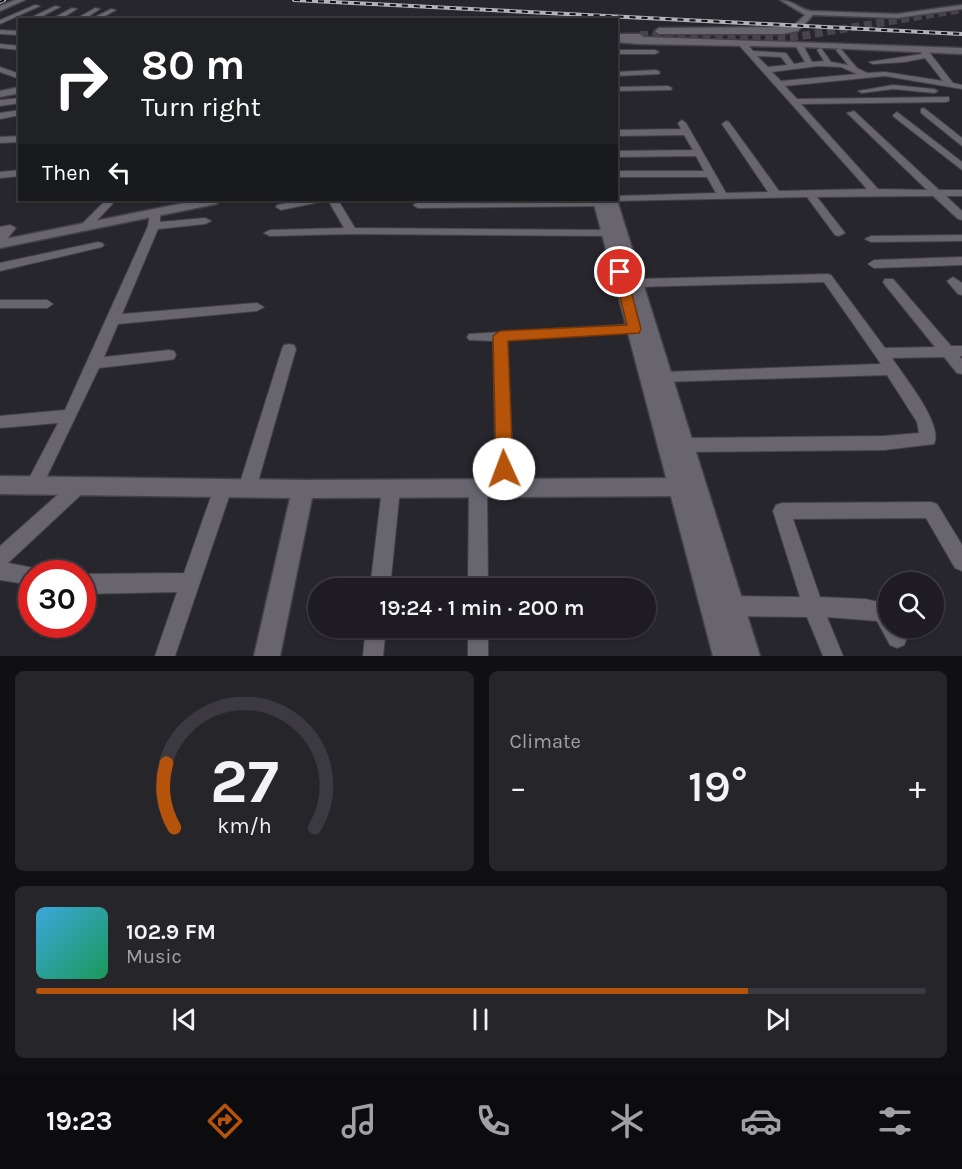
<!DOCTYPE html>
<html lang="en">
<head>
<meta charset="utf-8">
<style>
	body { margin:0; font-family:Karla,sans-serif; background:#26252a; color:#f1f3f6; height:100vh; display:flex; flex-direction:column; font-size:22px; white-space:nowrap }
	* { box-sizing:border-box; margin:0 }
	p { font-size:20px; color:#a1a1a5 }
	.icon { flex:none; width:33px; height:33px; fill:none; stroke:currentColor; stroke-width:2; stroke-linecap:round; stroke-linejoin:round }
	.map { position:relative; height:656px; overflow:hidden }
	.drawer { display:flex; flex-direction:column; gap:15px; padding:15px; background:#100f13; flex:1 }
	.drawer>* { flex:none }
	.guide { position:absolute; left:18px; top:18px; width:600px; height:183px; border-radius:0px; box-shadow:0 2px 4px #0004,0 0 0 2px #3c3a40; background:#202124; color:#fff; overflow:hidden }
	.controls { position:absolute; left:878px; top:572px; display:grid; gap:12px }
	.controls a { display:grid; place-items:center; width:66px; height:66px; border-radius:50%; background:#1e1c22; box-shadow:0 2px 4px #0004,0 0 0 2px #3c3a40; font-size:30px }
	.speed { position:absolute; left:18px; top:560px; display:flex; gap:12px; font-size:30px; font-weight:700; text-align:center }
	.speed>* { display:grid; place-content:center; width:78px; height:78px; border-radius:50%; background:#1e1c22; box-shadow:0 2px 4px #0004,0 0 0 2px #3c3a40; line-height:1 }
	.speed .limit { border:9px solid #d22; background:#fff; color:#111 }
	.pin { position:absolute; display:grid; place-items:center; width:51px; height:51px; color:#fff; margin:-26px; border:3px solid #fff; border-radius:50%; box-shadow:0 2px 6px #0007 }
	.me { position:absolute; width:66px; margin:-33px; rotate:358deg; stroke-linejoin:round; filter:drop-shadow(0 0 4px #0008) }
	.turn { display:flex; align-items:center; gap:21px; height:126px; padding:0 24px; font-size:27px }
	.turn .icon { width:78px; height:78px; stroke-width:2.5 }
	.turn b { display:block; font-size:42px; line-height:51px }
	.then { display:flex; align-items:center; height:57px; padding:0 24px; background:#0003; gap:12px; font-size:22px }
	.big { font-size:45px; font-weight:600; line-height:1.1 }
	.drawer .tile { flex:1; display:flex; flex-direction:column; justify-content:center; gap:9px; min-width:0; padding:0 21px; border-radius:9px; background:#26252a }
	.drawer .dial { align-items:center; gap:0 }
	.dial svg { height:156px; overflow:visible; fill:none; stroke:#3c3a40; stroke-width:7; stroke-linecap:round; text-anchor:middle }
	.dial text { fill:#f1f3f6; stroke:none }
	.song { display:flex; align-items:center; gap:18px }
	.cover { width:72px; height:72px; border-radius:9px; background:linear-gradient(135deg,hsl(200 70% 55%),hsl(150 70% 35%)) }
	.played { height:6px; border-radius:3px; background:linear-gradient(90deg,#b45309 80%,#3c3a40 80%) }
	.keys { display:flex; justify-content:space-around; direction:ltr }
	.heat { display:flex; justify-content:space-between; align-items:center; font-size:33px; direction:ltr }
	.drawer .tiles { flex:1; display:grid; gap:15px; grid-template-columns:1fr 1fr }
	.tile:last-child { grid-column:span 2 }
	.trip { position:absolute; left:308px; top:578px; width:348px; height:60px; border-radius:30px; background:#1e1c22; box-shadow:0 2px 4px #0004,0 0 0 2px #3c3a40; font-weight:600; line-height:60px; text-align:center }
	.tabs { display:flex; height:96px; justify-content:space-around; align-items:center; background:#0c0b0e; color:#a1a1a5 }
	.tabs .icon { width:42px; height:42px }
	.tabs .selected { color:#b45309 }
	.tabs b { font-size:27px; color:#f1f3f6 }
	.map>svg:first-child { display:block }
	.lines { fill:none; stroke-linecap:round; stroke-linejoin:round }
	.secondary-tunnel { stroke:#47454b; stroke-width:8; stroke-dasharray:8 4.5; stroke-linecap:butt }
	.minor-casing { stroke:#434147; stroke-width:2 }
	.tertiary-casing { stroke:#434147; stroke-width:3 }
	.secondary-casing { stroke:#434147; stroke-width:3 }
	.minor { fill:#68656e; fill-rule:evenodd }
	.tertiary { fill:#68656e; fill-rule:evenodd }
	.secondary { fill:#68656e; fill-rule:evenodd }
	.rail-casing { stroke:#b4b2b9; stroke-width:4 }
	.rail { stroke:#100f13; stroke-width:2; stroke-dasharray:6; stroke-linecap:butt }
	.route { fill:#b45309; stroke:#753606; stroke-width:1.5 }
</style>
</head>
<body>
<div class="map">
<svg width="962" height="656" viewBox="0 0 962 656">
	<rect width="100%" height="100%" fill="#28262d"/>
	<g class="lines">
		<polyline class="secondary-tunnel" points="640,35 795,37 962,9"/>
		<g class="minor-casing">
			<g id="minor">
				<polygon points="35,5 40,6 0,24 0,20"/>
				<polygon points="55,6 60,7 35,20 26,20"/>
				<polygon points="72,8 77,9 59,20 50,20"/>
				<polygon points="95,8 100,9 83,20 74,20"/>
				<polygon points="111,9 116,10 98,20 89,20"/>
				<polygon points="0,30 20,31 20,35 0,34"/>
				<path d="M739 41H745L753 51 786 53 794 64 805 62 796 47 800 45H803L812 62 824 61 817 50 821 48 831 62 848 65 836 50 840 48 857 68 867 73 885 72 943 81 925 58 905 62 873 64 869 62 922 54 919 50 926 48 953 83 962 85V89L885 76 785 86 797 99 949 97V101L946 102 801 104 878 189 927 190 847 113 854 111 939 190H962V196H946L962 211V220L958 219 933 196 817 197 845 233 839 236 835 235 807 197 612 201 611 200H616V196L716 193 707 177H616V171H704L696 156 616 157V151L693 150 684 135 616 136V130L681 129 678 123 682 120 686 123 726 193 768 192 722 124 726 121 729 122 779 191 867 189 739 45ZM757 56 781 57 787 65 768 67ZM818 66 841 67 857 74 781 81 772 72Z"/>
				<polygon points="0,44 20,46 20,50 0,48"/>
				<polygon points="616,50 655,50 659,52 655,54 616,54"/>
				<polygon points="0,67 20,74 20,79 0,72"/>
				<polygon points="656,70 660,72 659,74 616,76 616,72"/>
				<polygon points="893,85 934,89 938,91 934,93 893,89 862,93 858,91"/>
				<polygon points="668,86 672,88 671,90 616,91 616,87"/>
				<polygon points="20,98 20,103 0,106 0,100"/>
				<polygon points="924,108 962,138 962,146 921,113 921,109"/>
				<polygon points="20,110 20,115 0,119 0,113"/>
				<polygon points="897,112 962,162 962,170 894,117 893,115"/>
				<polygon points="20,136 20,142 0,143 0,137"/>
				<polygon points="20,170 20,176 0,178 0,172"/>
				<polygon points="106,200 116,200 89,229 81,229 81,225"/>
				<polygon points="302,200 321,200 320,202 281,210 276,207 277,205"/>
				<polygon points="328,200 338,200 355,228 610,230 616,233 610,236 351,234 270,236 264,233 270,230 344,228"/>
				<polygon points="601,201 606,204 605,206 418,208 413,205 418,202"/>
				<polygon points="155,209 160,212 160,222 205,218 211,221 205,224 158,229 122,314 257,303 264,307 257,311 118,324 104,357 169,350 174,351 176,355 174,359 169,360 99,368 40,491 34,493 28,491 25,486 58,423 0,428 0,416 65,410 148,226 150,212"/>
				<polygon points="10,225 16,228 4,243 0,244 0,227"/>
				<polygon points="962,235 962,241 871,242 865,239 871,236"/>
				<polygon points="98,242 102,243 104,245 102,247 0,271 0,263"/>
				<polygon points="962,257 962,265 874,268 868,264 874,260"/>
				<path d="M827 274 831 275 885 348 935 347 885 285 883 282 885 279H893L951 346H962V356H959L962 359V374L957 373 944 357 892 358C902 374 944 424 934 444L884 450 682 452 676 450 674 445 676 440 682 438 884 436 919 433 917 422 887 375 663 382 658 381 656 377 658 373 663 372 881 364 824 282 636 287 630 283 636 279Z"/>
				<polygon points="953,277 962,283 962,295 958,294 947,281"/>
				<polygon points="0,300 47,300 53,304 47,308 0,308"/>
				<polygon points="635,324 642,329 640,332 507,340 514,488 511,493 505,496 499,493 496,488 493,341 469,340 467,337 469,334"/>
				<polygon points="289,344 294,345 296,349 256,489 253,494 247,497 241,494 238,489 282,349 284,345"/>
				<polygon points="79,479 85,481 88,486 85,491 8,563 39,569 40,573 32,573 32,585 0,580 0,546 73,481"/>
				<polygon points="223,480 229,483 232,488 175,656 155,656 177,592 82,594 82,574 184,573 214,488 217,483"/>
				<polygon points="391,481 397,484 400,489 390,588 370,588 382,489 385,484"/>
				<polygon points="478,481 484,484 487,489 488,588 468,588 469,489 472,484"/>
				<polygon points="931,502 937,504 962,545 962,571 955,568 926,518 793,519 820,597 865,599 888,604 888,627 902,627 907,638 904,645 897,648 890,645 877,621 827,617 843,656 823,656 807,617 732,616 725,613 722,606 725,599 732,596 800,597 773,511 776,505 782,503"/>
				<polygon points="366,627 386,627 383,656 363,656"/>
				<rect x="468" y="627" width="20" height="29"/>
			</g>
		</g>
		<g class="tertiary-casing">
			<g id="tertiary">
				<polygon points="15,0 25,0 0,11 0,6"/>
				<path d="M780 0C793 0 799 9 811 11L897 14 962 5V9L897 18 813 15 798 31 783 34H659L655 31 659 28 792 27 805 15Z"/>
				<polygon points="616,36 962,48 962,54 802,47 639,44 616,42"/>
				<polygon points="199,200 222,200 216,204 0,248 0,240"/>
				<polygon points="0,476 303,480 691,478 698,481 701,487 698,493 691,496 312,498 280,656 254,656 290,498 0,494"/>
			</g>
		</g>
		<g class="secondary-casing">
			<g id="secondary">
				<polygon points="616,34 640,34 644,37 640,40 616,40"/>
				<polygon points="20,87 20,93 0,97 0,91"/>
				<polygon points="616,197 760,656 713,656 593,200 616,200"/>
			</g>
		</g>
		<use href="#minor" class="minor"/>
		<use href="#tertiary" class="tertiary"/>
		<use href="#secondary" class="secondary"/>
		<g class="rail-casing">
			<g id="rail">
				<polyline points="294,0 962,34"/>
				<polyline points="0,2 4,0"/>
			</g>
		</g>
		<use href="#rail" class="rail"/>
	</g>
	<polygon class="route" points="620,268 626,272 641,329 639,333 508,341 513,469 510,474 504,477 498,474 496,469 493,336 500,331 627,325 614,272"/>
</svg>
<div class="controls">
<a><svg class="icon" aria-label="search" viewBox="0 0 24 24"><circle cx="10" cy="10" r="6"/><path d="M15 15l6 6"/></svg></a>
</div>
<div class="speed"><div class="limit">30</div></div>
<div class="pin" style="left:620px;top:272px;background:#d93025"><svg class="icon" aria-label="arrive" viewBox="0 0 24 24"><path d="M6 21V4h12l-3 4 3 4H6"/></svg></div>
<svg class="me" style="left:504px;top:469px" viewBox="-20 -20 40 40"><circle r="19" fill="#fff"/><path d="M0-13L10 11 0 6-10 11z" fill="#b45309"/></svg>
<div class="trip">19:24 · 1 min · 200 m</div>
<div class="guide">
<div class="turn"><svg class="icon" aria-label="right" viewBox="0 0 24 24"><path d="M7 20v-9h11M14 6l5 5-5 5"/></svg><div><b>80 m</b>Turn right</div></div>
<div class="then">Then<svg class="icon" aria-label="left" viewBox="0 0 24 24"><path d="M17 20v-9H6M10 6l-5 5 5 5"/></svg></div>
</div>
</div>
<section class="drawer">
<div class="tiles">
<div class="tile dial"><svg viewBox="0 0 100 80">
<path d="M14 69A42 42 0 1 1 86 69"/>
<path d="M14 69A42 42 0 0 1 10 36" stroke="#b45309"/>
<text x="50" y="56" font-size="32" font-weight="700">27</text>
<text x="50" y="72" font-size="11">km/h</text>
</svg></div>
<div class="tile"><p>Climate</p>
<div class="heat"><a>−</a><b class="big">19°</b><a>+</a></div>
</div>
<div class="tile">
<div class="song"><i class="cover"></i><div><b>102.9 FM</b><p>Music</p></div></div>
<div class="played"></div>
<div class="keys"><svg class="icon" aria-label="previous" viewBox="0 0 24 24"><path d="M18 5L8 12l10 7zM5 5v14"/></svg><svg class="icon" aria-label="pause" viewBox="0 0 24 24"><path d="M8 5v14M16 5v14"/></svg><svg class="icon" aria-label="next" viewBox="0 0 24 24"><path d="M6 5l10 7-10 7zM19 5v14"/></svg></div>
</div>
</div>
</section>
<nav class="tabs">
<b>19:23</b>
<svg class="icon selected" aria-label="directions" viewBox="0 0 24 24"><path d="M12 3l9 9-9 9-9-9zM9 14v-3h6M13 9l2 2-2 2"/></svg>
<svg class="icon" aria-label="music" viewBox="0 0 24 24"><path d="M9 18V5l10-2v13"/><circle cx="6" cy="18" r="3"/><circle cx="16" cy="16" r="3"/></svg>
<svg class="icon" aria-label="phone" viewBox="0 0 24 24"><path d="M5 4h4l2 5-3 2q2 4 5 5l2-3 5 2v4C11 20 4 13 5 4z"/></svg>
<svg class="icon" aria-label="climate" viewBox="0 0 24 24"><path d="M12 3v18M4 7l16 10M4 17L20 7"/></svg>
<svg class="icon" aria-label="car" viewBox="0 0 24 24"><path d="M5 17H2v-5l4-1 3-4h7l3 4 3 1v5h-3M9 17h6M6 11h13"/><circle cx="7" cy="17" r="2"/><circle cx="17" cy="17" r="2"/></svg>
<svg class="icon" aria-label="filters" viewBox="0 0 24 24"><path d="M4 7h16M4 17h16"/><circle cx="9" cy="7" r="2"/><circle cx="15" cy="17" r="2"/></svg>
</nav>
</body>
</html>
